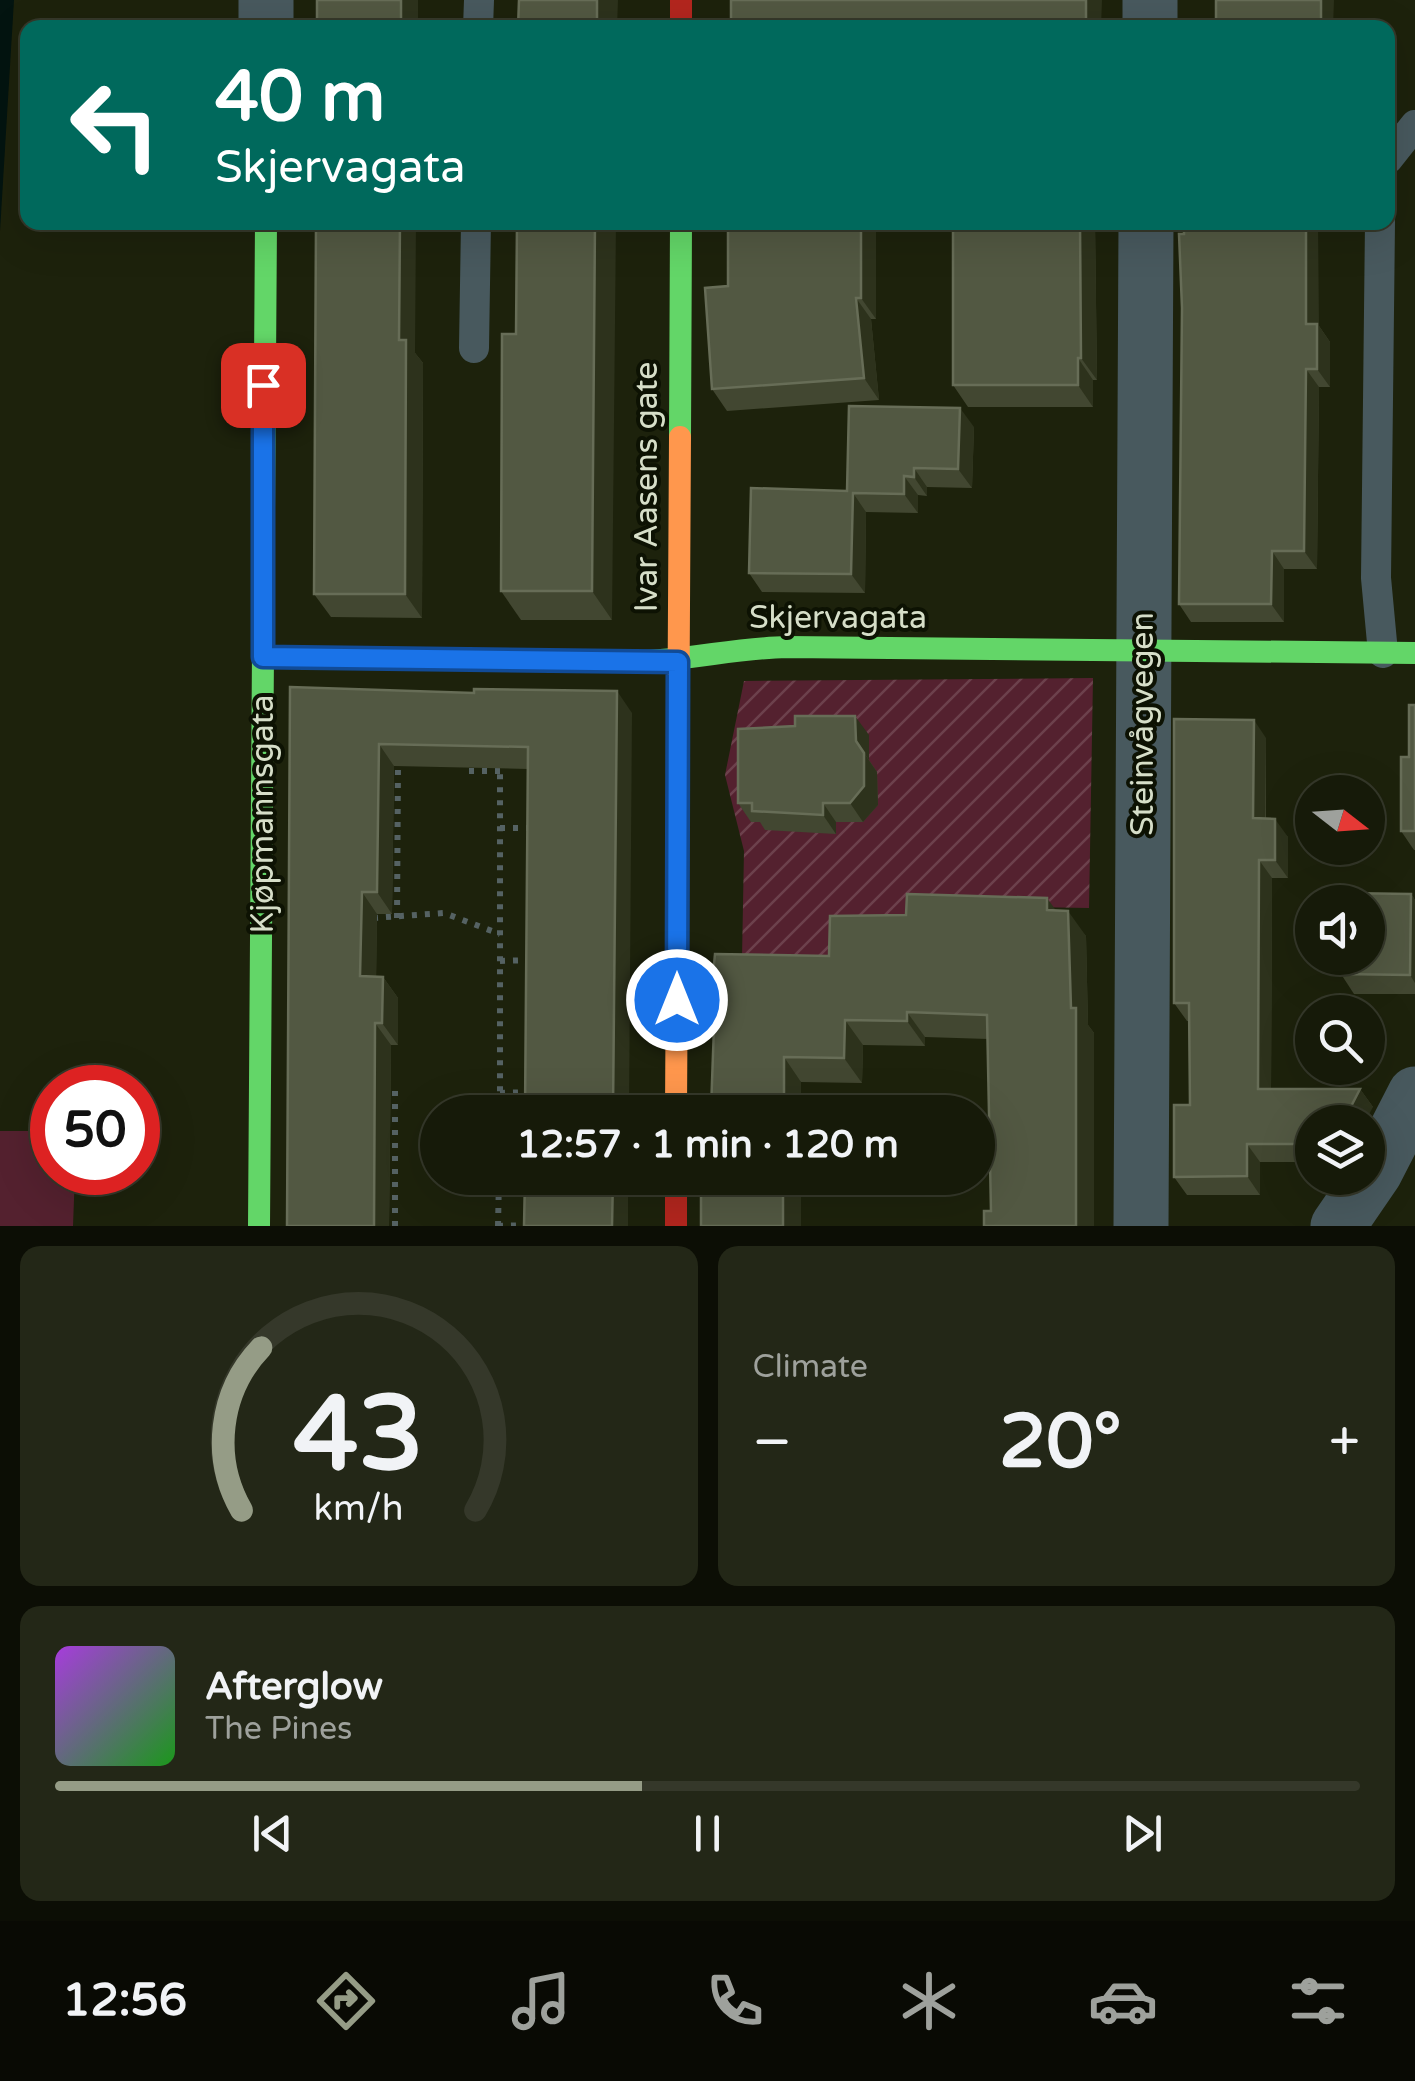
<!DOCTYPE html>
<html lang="en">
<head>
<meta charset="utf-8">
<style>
	body { margin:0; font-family:"Varela Round",sans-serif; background:#232717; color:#f1f3f6; height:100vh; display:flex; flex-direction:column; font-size:38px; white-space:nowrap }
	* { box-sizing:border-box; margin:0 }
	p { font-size:32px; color:#9ea19c }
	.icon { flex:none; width:55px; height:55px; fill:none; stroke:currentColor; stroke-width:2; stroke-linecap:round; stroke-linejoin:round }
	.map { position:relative; height:1226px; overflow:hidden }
	.panel { display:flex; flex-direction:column; gap:20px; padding:20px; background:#0c0e05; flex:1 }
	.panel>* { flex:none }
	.hud { position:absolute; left:20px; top:20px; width:1375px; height:210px; border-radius:20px; box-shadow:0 10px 40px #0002,0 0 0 2px #35382a; background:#00695c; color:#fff; overflow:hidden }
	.needle { width:65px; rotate:107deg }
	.tools { position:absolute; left:1295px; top:775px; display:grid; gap:20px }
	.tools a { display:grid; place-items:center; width:90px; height:90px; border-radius:50%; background:#161a09; box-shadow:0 10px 40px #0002,0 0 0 2px #35382a; font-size:50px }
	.speed { position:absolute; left:30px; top:1065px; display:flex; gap:20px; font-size:50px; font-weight:700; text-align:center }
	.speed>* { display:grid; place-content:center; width:130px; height:130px; border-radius:50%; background:#161a09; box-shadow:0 10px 40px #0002,0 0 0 2px #35382a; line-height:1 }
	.speed .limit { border:15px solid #d22; background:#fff; color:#111 }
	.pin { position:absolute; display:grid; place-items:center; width:85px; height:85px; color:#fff; margin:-42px; border-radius:20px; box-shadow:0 5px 15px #0006 }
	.me { position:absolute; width:110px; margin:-55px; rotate:0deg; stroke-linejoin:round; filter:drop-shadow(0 0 8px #0008) }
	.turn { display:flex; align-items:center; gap:35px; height:210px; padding:0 30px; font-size:45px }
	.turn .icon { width:130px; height:130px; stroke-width:2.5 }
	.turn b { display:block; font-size:70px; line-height:85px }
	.big { font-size:75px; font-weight:800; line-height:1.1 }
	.panel .tile { flex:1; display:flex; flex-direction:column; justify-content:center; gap:15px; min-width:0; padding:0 35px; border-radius:20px; background:#232717 }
	.panel .dial { align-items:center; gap:0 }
	.dial svg { height:260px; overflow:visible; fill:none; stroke:#35382a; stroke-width:7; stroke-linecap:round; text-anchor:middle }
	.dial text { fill:#f1f3f6; stroke:none }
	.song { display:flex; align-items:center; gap:30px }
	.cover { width:120px; height:120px; border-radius:15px; background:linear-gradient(135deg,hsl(280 70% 55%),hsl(120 70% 35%)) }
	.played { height:10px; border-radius:5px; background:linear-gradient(90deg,#959c86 45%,#35382a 45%) }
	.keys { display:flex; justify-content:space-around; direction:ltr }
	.heat { display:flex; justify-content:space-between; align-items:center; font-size:55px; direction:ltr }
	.panel .tiles { flex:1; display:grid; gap:20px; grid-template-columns:1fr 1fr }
	.tile:last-child { grid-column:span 2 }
	.trip { position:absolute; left:420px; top:1095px; width:575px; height:100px; border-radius:50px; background:#161a09; box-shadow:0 10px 40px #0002,0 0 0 2px #35382a; font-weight:800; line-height:100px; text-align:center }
	.tab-bar { display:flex; height:160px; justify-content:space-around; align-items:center; background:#090a04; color:#9ea19c }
	.tab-bar .icon { width:70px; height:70px }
	.tab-bar .current { color:#959c86 }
	.tab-bar b { font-size:45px; color:#f1f3f6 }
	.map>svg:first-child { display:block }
	.grass { fill:#54212f }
	.garden { fill:url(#garden-furrows) }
	.water { fill:#031410 }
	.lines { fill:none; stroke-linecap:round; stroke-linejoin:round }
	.path { stroke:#556263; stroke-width:6; stroke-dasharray:5 8; stroke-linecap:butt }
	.lane { stroke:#48595e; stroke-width:30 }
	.street { stroke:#48595e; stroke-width:55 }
	.fast { stroke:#63d668; stroke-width:22 }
	.slow { stroke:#ff974d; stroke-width:22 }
	.jam { stroke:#b3261e; stroke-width:22 }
	.wall { fill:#424731 }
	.shaded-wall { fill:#2d321c }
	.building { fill:#525842; stroke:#676d57; stroke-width:2.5 }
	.route-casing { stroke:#114b97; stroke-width:25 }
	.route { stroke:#1a73e8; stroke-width:18 }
	.labels { text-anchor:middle; stroke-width:8; stroke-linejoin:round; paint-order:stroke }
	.street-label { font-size:32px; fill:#d6dec8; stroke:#0d1203 }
</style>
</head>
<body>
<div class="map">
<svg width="1415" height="1226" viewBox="0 0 1415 1226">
	<defs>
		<pattern id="garden-furrows" width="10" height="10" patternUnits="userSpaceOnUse" patternTransform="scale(2.5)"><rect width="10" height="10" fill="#54212f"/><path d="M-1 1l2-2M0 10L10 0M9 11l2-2" fill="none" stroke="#6c414c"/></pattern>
	</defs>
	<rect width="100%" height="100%" fill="#1d220c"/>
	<polygon class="grass" points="0,1131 52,1131 52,1172 75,1173 73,1226 0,1226"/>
	<polygon class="garden" points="1093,678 1089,908 909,905 907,929 833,958 742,958 744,851 725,775 744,681"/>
	<polygon class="water" points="0,0 14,0 0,231"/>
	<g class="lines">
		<g class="path">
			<polyline points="496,762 500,771 500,1112"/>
			<polyline points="469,771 500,771"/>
			<polyline points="500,828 534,828"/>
			<polyline points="373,918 444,913 500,934"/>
			<polyline points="397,918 398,762"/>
			<polyline points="500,961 534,960"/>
			<polyline points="500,1093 534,1092"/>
			<polyline points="395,1226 395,1089"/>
			<polyline points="498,1226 499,1178"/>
			<polyline points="498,1226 532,1225"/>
		</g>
		<g class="lane">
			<polyline points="478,28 479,0"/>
			<polyline points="1388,159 1415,125"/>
			<polyline points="1380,222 1376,578 1383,653"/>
			<polyline points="474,348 476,222"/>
		</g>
		<g class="street">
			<polyline points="266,0 266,28"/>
			<polyline points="1150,28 1150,0"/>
			<polyline points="1141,1226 1146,222"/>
			<polyline points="1338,1226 1375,1172 1415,1094"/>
		</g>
		<g class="fast">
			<polyline points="680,437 681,222"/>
			<path d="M628 661C682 662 733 648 787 647L1415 653"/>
			<polyline points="259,1226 266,222"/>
		</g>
		<polyline class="slow" points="676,1112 680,437"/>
		<g class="jam">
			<polyline points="681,0 681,28"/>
			<polyline points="263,657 628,661"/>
			<polyline points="676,1178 676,1226"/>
		</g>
	</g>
	<g class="wall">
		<polygon points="731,0 1101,28 731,28"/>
		<polygon points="876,222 876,319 871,319 879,400 727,411 712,389 728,286"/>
		<polygon points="953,222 1095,222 1097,380 1093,380 1093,407 968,407 953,385"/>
		<polygon points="1184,234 1319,326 1330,342 1330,387 1319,387 1317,569 1284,569 1284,622 1191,622 1179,604"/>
		<polygon points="502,334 612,620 521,620 501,591"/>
		<polygon points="415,353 423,363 422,618 331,617 314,594"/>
		<polygon points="974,427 972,488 927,487 927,496 918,495 918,513 866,512 865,593 762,592 749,573 847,491"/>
		<polygon points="290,687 632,713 528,769 394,766 392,914 377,914 376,976 383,977 398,998 398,1045 391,1045 389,1226"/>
		<polygon points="1415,705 1415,850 1414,850 1401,831"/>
		<polygon points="869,735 869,760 877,772 878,805 863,822 836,822 836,834 765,830 760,822 751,822 738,803"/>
		<polygon points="1266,738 1266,818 1288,837 1288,878 1272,878 1271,1089 1360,1089 1373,1107 1312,1122 1312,1162 1260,1162 1260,1195 1187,1195 1174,1177 1190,1105 1189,1021 1187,1021 1174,1003"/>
		<polygon points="1411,894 1415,900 1415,994 1354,994 1341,974"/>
		<polygon points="1056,910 1086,936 1088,1025 1094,1033 991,1211 988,1039 925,1037 925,1046 863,1045 862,1083 801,1082 713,1033 708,1026 829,956 906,915"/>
	</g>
	<g class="shaded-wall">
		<rect x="401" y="0" width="17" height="28"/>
		<polygon points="597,0 618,0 617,28 597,28"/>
		<polygon points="1086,0 1102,0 1101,28 1086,28"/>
		<polygon points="1321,0 1334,0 1333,28 1321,28"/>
		<polygon points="400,222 416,222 415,353 423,363 422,618 405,594 399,340"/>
		<polygon points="595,222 616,222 612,620 592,591"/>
		<polygon points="861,222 876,222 876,319 861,298"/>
		<polygon points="1080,222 1095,222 1097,380 1081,358"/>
		<polygon points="1306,222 1318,222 1319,326 1330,342 1330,387 1317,369 1306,324"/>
		<polygon points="856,298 871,319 879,400 864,378"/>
		<polygon points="1078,358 1093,380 1093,407 1078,385"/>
		<polygon points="1306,369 1319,387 1317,569 1304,551"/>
		<polygon points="960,408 974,427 972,488 958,469"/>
		<polygon points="914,468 927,487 927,496 914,477"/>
		<polygon points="904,476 918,495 918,513 904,494"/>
		<polygon points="853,493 866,512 865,593 851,574"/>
		<polygon points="1272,551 1284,569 1284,622 1271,604"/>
		<polygon points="617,691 632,713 629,1112 613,1112"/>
		<polygon points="855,716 869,735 869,760 856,741"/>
		<polygon points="1254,720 1266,738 1265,837 1253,818"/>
		<polygon points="379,744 394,766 392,914 377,892"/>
		<polygon points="864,753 877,772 878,805 863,822 850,803"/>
		<polygon points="823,803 836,822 836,834 823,815"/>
		<polygon points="1275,819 1288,837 1288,878 1275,860"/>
		<polygon points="1259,860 1272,878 1271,1107 1258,1089"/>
		<polygon points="362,892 377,914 376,998 360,976"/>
		<polygon points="1411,894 1415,900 1415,983 1410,975"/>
		<polygon points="1047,898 1065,923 1047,910"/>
		<polygon points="1068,911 1086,936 1088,1025 1094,1033 1094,1226 1076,1226"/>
		<polygon points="383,977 398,998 398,1045 382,1023"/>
		<polygon points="907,1012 925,1037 925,1046 907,1021"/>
		<polygon points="845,1020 863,1045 862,1083 844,1058"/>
		<polygon points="375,1023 391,1045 389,1226 374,1226"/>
		<polygon points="784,1057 801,1082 801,1112 784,1112"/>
		<polygon points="1360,1089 1373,1107 1365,1122 1343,1122"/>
		<polygon points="1247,1144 1260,1162 1260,1195 1247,1176"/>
		<polygon points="613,1178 628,1178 628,1226 612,1226"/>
		<rect x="783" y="1178" width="18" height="48"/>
	</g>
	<g class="building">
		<rect x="317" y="0" width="84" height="28"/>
		<polygon points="519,0 597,0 597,28 518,28"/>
		<polygon points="731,0 1086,0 1086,28 962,28 962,20 854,20 854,28 731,28"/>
		<rect x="1216" y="0" width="105" height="28"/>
		<polygon points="316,222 400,222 399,340 406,340 405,594 314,594"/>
		<polygon points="517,222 595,222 592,591 501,591 502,334 516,334"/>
		<polygon points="728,222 861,222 861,298 856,298 864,378 712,389 705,288 728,286"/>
		<polygon points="953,222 1080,222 1081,358 1078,358 1078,385 953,385"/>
		<polygon points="1184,222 1306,222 1306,324 1317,324 1317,369 1306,369 1304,551 1272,551 1271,604 1179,604 1182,308 1179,234 1184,234"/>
		<polygon points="849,406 960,408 958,469 914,468 914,477 904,476 904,494 853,493 851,574 749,573 751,488 847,491"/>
		<polygon points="290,687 474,693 474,689 617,691 613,1112 525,1112 528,747 379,744 377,892 362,892 360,976 383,977 382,1023 375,1023 374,1226 287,1226"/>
		<polygon points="1409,705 1415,705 1415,831 1401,831 1401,757 1409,757"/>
		<polygon points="795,716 855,716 856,741 864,753 864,786 850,803 823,803 823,815 752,811 752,803 738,803 738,729 795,726"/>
		<polygon points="1174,719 1254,720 1253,818 1275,819 1275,860 1259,860 1258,1089 1360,1089 1343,1122 1312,1122 1312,1144 1247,1144 1247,1176 1174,1177 1174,1105 1190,1105 1189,1003 1174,1003"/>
		<polygon points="1342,893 1411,894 1410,975 1341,974 1341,958 1368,958 1368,902 1342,902"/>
		<polygon points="907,894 1047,898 1047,910 1068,911 1071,1008 1076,1008 1076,1226 984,1226 984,1211 991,1211 987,1015 907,1012 907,1021 845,1020 844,1058 784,1057 784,1112 702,1112 702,1110 711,1110 714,1026 708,1026 715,954 829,956 830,916 906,915"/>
		<polygon points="525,1178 613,1178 612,1226 524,1226"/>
		<rect x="701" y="1178" width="82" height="48"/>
	</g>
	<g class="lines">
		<g class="route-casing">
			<polyline id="route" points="263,385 263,657 678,662 677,1000"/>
		</g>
		<use href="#route" class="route"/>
	</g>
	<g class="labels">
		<g class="street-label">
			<text transform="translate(646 487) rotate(-90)" y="11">Ivar Aasens gate</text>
			<text x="838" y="628">Skjervagata</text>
			<text transform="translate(1142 724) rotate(-90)" y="11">Steinvågvegen</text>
			<text transform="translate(262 814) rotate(-90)" y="11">Kjøpmannsgata</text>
		</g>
	</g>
</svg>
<div class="tools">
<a><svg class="needle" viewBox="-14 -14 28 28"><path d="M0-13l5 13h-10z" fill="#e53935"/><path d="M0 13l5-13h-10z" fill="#9ea19c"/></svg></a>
<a><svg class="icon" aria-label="sound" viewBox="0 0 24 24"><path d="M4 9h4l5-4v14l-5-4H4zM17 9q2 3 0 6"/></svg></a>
<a><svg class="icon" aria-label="search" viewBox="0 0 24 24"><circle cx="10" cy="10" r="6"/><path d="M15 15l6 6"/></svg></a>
<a><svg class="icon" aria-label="layers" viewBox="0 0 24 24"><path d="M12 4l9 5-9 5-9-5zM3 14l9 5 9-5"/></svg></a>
</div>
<div class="speed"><div class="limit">50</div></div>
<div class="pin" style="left:263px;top:385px;background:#d93025"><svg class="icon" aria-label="arrive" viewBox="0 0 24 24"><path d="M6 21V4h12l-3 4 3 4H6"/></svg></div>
<svg class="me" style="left:677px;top:1000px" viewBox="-20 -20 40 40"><circle r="17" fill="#1a73e8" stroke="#fff" stroke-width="3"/><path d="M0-11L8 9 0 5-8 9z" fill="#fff"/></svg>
<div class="trip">12:57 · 1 min · 120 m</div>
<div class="hud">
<div class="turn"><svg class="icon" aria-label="left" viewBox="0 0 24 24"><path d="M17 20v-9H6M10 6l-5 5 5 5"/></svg><div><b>40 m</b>Skjervagata</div></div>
</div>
</div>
<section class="panel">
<div class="tiles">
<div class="tile dial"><svg viewBox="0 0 100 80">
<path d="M14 69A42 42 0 1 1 86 69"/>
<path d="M14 69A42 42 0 0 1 20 19" stroke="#959c86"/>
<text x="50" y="56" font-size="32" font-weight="700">43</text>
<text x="50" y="72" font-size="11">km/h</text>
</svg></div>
<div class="tile"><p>Climate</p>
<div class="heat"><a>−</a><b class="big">20°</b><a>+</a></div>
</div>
<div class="tile">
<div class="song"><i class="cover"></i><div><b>Afterglow</b><p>The Pines</p></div></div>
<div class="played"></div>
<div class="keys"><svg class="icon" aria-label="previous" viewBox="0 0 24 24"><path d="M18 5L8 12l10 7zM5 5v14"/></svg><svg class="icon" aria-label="pause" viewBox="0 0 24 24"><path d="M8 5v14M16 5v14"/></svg><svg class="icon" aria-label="next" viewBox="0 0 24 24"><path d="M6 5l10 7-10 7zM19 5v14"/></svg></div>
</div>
</div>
</section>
<nav class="tab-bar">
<b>12:56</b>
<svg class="icon current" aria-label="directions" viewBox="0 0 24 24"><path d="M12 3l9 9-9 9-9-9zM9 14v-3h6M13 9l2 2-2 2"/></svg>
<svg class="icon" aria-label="music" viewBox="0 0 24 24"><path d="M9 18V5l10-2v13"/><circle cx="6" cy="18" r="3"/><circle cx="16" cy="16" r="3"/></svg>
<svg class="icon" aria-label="phone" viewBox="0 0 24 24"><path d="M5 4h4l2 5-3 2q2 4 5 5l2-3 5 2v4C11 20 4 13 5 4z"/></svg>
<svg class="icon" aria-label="climate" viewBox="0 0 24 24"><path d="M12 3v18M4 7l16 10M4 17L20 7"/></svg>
<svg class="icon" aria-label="car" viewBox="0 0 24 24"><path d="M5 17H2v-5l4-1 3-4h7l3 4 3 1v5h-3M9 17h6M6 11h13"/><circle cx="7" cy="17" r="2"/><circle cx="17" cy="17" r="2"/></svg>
<svg class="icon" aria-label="filters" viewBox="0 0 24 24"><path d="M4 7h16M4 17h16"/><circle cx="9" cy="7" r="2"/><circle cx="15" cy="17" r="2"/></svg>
</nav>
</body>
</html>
